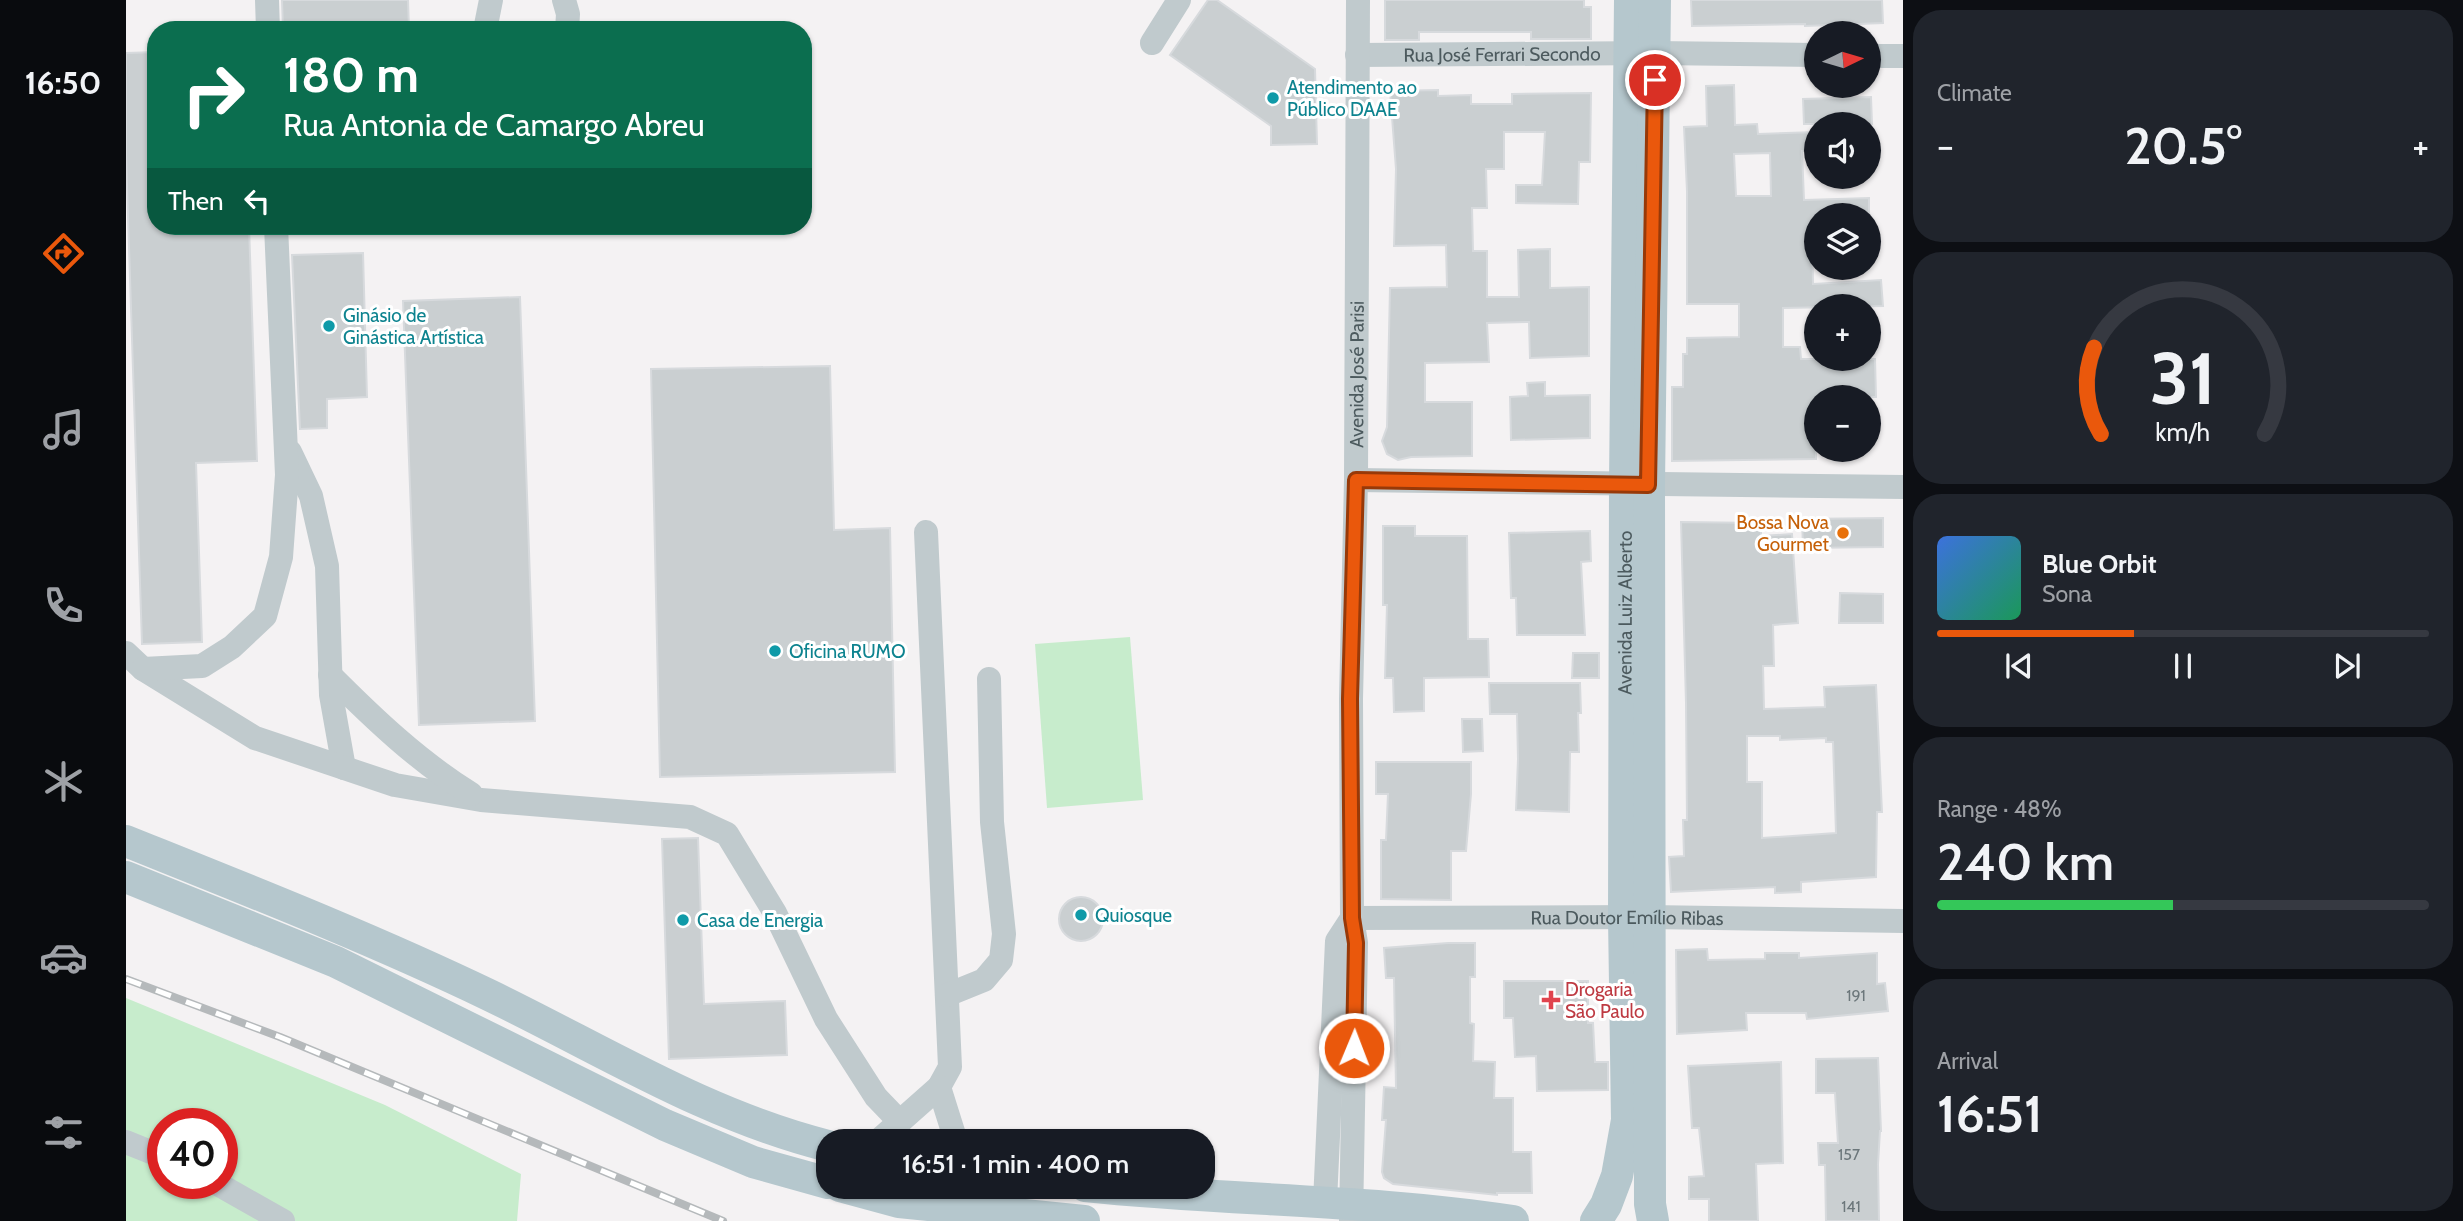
<!DOCTYPE html>
<html lang="en">
<head>
<meta charset="utf-8">
<style>
	body { margin:0; font-family:Cabin,sans-serif; background:#20242c; color:#f1f3f6; height:100vh; display:flex; flex-direction:column; font-size:26px; white-space:nowrap }
	* { box-sizing:border-box; margin:0 }
	p { font-size:23px; color:#9ea1a6 }
	.icon { flex:none; width:38px; height:38px; fill:none; stroke:currentColor; stroke-width:2; stroke-linecap:round; stroke-linejoin:round }
	.map { position:relative; flex:1; overflow:hidden }
	.side { display:flex; flex-direction:column; gap:10px; padding:10px; background:#0d0f14; width:560px }
	.side>* { flex:none }
	.banner { position:absolute; left:21px; top:21px; width:665px; height:214px; border-radius:28px; box-shadow:0 2px 5px #0004; background:#0b6e4f; color:#fff; overflow:hidden }
	.needle { width:46px; rotate:85deg }
	.controls { position:absolute; left:1678px; top:21px; display:grid; gap:14px }
	.controls a { display:grid; place-items:center; width:77px; height:77px; border-radius:50%; background:#171b24; box-shadow:0 2px 5px #0004; font-size:35px }
	.speed { position:absolute; left:21px; top:1108px; display:flex; gap:14px; font-size:35px; font-weight:700; text-align:center }
	.speed>* { display:grid; place-content:center; width:91px; height:91px; border-radius:50%; background:#171b24; box-shadow:0 2px 5px #0004; line-height:1 }
	.speed .limit { border:10px solid #d22; background:#fff; color:#111 }
	.pin { position:absolute; display:grid; place-items:center; width:60px; height:60px; color:#fff; margin:-30px; border:4px solid #fff; border-radius:50%; box-shadow:0 2px 7px #0007 }
	.me { position:absolute; width:77px; margin:-38px; rotate:1deg; stroke-linejoin:round; filter:drop-shadow(0 0 5px #0008) }
	.turn { display:flex; align-items:center; gap:24px; height:147px; padding:0 21px; font-size:32px }
	.turn .icon { width:91px; height:91px; stroke-width:2.5 }
	.turn b { display:block; font-size:49px; line-height:60px }
	.then { display:flex; align-items:center; height:66px; padding:0 21px; background:#0003; gap:14px; font-size:26px }
	.big { font-size:52px; font-weight:600; line-height:1.1 }
	.side .tile { flex:1; display:flex; flex-direction:column; justify-content:center; gap:10px; min-width:0; padding:0 24px; border-radius:28px; background:#20242c }
	.side .dial { align-items:center; gap:0 }
	.dial svg { height:182px; overflow:visible; fill:none; stroke:#363941; stroke-width:7; stroke-linecap:round; text-anchor:middle }
	.dial text { fill:#f1f3f6; stroke:none }
	.song { display:flex; align-items:center; gap:21px }
	.cover { width:84px; height:84px; border-radius:10px; background:linear-gradient(135deg,hsl(220 70% 55%),hsl(150 70% 35%)) }
	.played { height:7px; border-radius:4px; background:linear-gradient(90deg,#ea580c 40%,#363941 40%) }
	.keys { display:flex; justify-content:space-around; direction:ltr }
	.heat { display:flex; justify-content:space-between; align-items:center; font-size:38px; direction:ltr }
	.charge { height:10px; border-radius:5px; background:linear-gradient(90deg,#34c759 48%,#363941 0) }
	.trip { position:absolute; left:690px; top:1129px; width:399px; height:70px; border-radius:28px; background:#171b24; box-shadow:0 2px 5px #0004; font-weight:600; line-height:70px; text-align:center }
	main { display:flex; flex:1; min-height:0 }
	.dock { display:flex; flex-direction:column; width:126px; justify-content:space-around; align-items:center; background:#090b0e; color:#9ea1a6 }
	.dock .icon { width:49px; height:49px }
	.dock .on { color:#ea580c }
	.dock b { font-size:32px; color:#f1f3f6 }
	.map>svg:first-child { display:block }
	.green { fill:#c7eccc; fill-rule:evenodd }
	.building { fill:#cacfd1; stroke:#d7dadd; stroke-width:2; fill-rule:evenodd }
	.lines { fill:none; stroke-linecap:round; stroke-linejoin:round }
	.minor { stroke:#c0cacd; stroke-width:24 }
	.major { stroke:#b5c7cd; stroke-width:32 }
	.rail-casing { stroke:#b5b9bb; stroke-width:8 }
	.rail { stroke:#fff; stroke-width:5; stroke-dasharray:16; stroke-linecap:butt }
	.route-casing { stroke:#983908; stroke-width:18 }
	.route { stroke:#ea580c; stroke-width:12 }
	.culture-dot { fill:#0f9aa8; stroke:#fff; stroke-width:2.5 }
	.food-dot { fill:#e8710a; stroke:#fff; stroke-width:2.5 }
	.health-dot { fill:#e0444e; stroke:#fff; stroke-width:2.5 }
	.labels { text-anchor:middle; stroke-width:6; stroke-linejoin:round; paint-order:stroke }
	.number-label { font-size:16px; fill:#6c777b }
	.street-label { font-size:19px; fill:#4c5a5e; stroke:#fff }
	.culture-label { font-size:19px; fill:#0d838f; stroke:#fff; text-anchor:start }
	.food-label { font-size:19px; fill:#c56008; stroke:#fff; text-anchor:end }
	.health-label { font-size:19px; fill:#be3a42; stroke:#fff; text-anchor:start }
</style>
</head>
<body>
<main>
<nav class="dock">
<b>16:50</b>
<svg class="icon on" aria-label="directions" viewBox="0 0 24 24"><path d="M12 3l9 9-9 9-9-9zM9 14v-3h6M13 9l2 2-2 2"/></svg>
<svg class="icon" aria-label="music" viewBox="0 0 24 24"><path d="M9 18V5l10-2v13"/><circle cx="6" cy="18" r="3"/><circle cx="16" cy="16" r="3"/></svg>
<svg class="icon" aria-label="phone" viewBox="0 0 24 24"><path d="M5 4h4l2 5-3 2q2 4 5 5l2-3 5 2v4C11 20 4 13 5 4z"/></svg>
<svg class="icon" aria-label="climate" viewBox="0 0 24 24"><path d="M12 3v18M4 7l16 10M4 17L20 7"/></svg>
<svg class="icon" aria-label="car" viewBox="0 0 24 24"><path d="M5 17H2v-5l4-1 3-4h7l3 4 3 1v5h-3M9 17h6M6 11h13"/><circle cx="7" cy="17" r="2"/><circle cx="17" cy="17" r="2"/></svg>
<svg class="icon" aria-label="filters" viewBox="0 0 24 24"><path d="M4 7h16M4 17h16"/><circle cx="9" cy="7" r="2"/><circle cx="15" cy="17" r="2"/></svg>
</nav>
<div class="map">
<svg width="1777" height="1221" viewBox="0 0 1777 1221">
	<rect width="100%" height="100%" fill="#f4f2f3"/>
	<g class="green">
		<polygon points="1004,637 1017,800 921,808 909,644"/>
		<path d="M0 998 259 1105 395 1174 391 1221H0ZM37 1124H96V1183H37Z"/>
	</g>
	<g class="building">
		<polygon points="156,0 282,0 283,30 157,30"/>
		<polygon points="1082,0 1091,0 1189,69 1191,144 1145,145 1145,126 1044,55"/>
		<polygon points="1259,0 1458,0 1458,7 1465,7 1465,39 1405,39 1405,32 1293,32 1293,40 1259,40"/>
		<polygon points="1565,0 1756,0 1757,23 1679,26 1679,24 1566,26"/>
		<polygon points="30,52 30,226 123,226 131,461 70,463 76,642 16,644 0,156 0,53"/>
		<path d="M1608 85 1609 125 1631 124 1632 134 1690 132V151H1676L1678 200 1743 198V215H1690V230H1686L1687 284 1755 280 1757 306 1657 308V347H1674L1675 359H1749L1750 397H1690V459L1546 461V387H1557V354H1561V338L1613 337V304H1561V191L1558 127 1581 126 1580 86ZM1644 153 1645 196H1610L1608 154Z"/>
		<polygon points="1312,90 1312,96 1345,95 1345,104 1386,104 1386,94 1465,93 1464,162 1453,162 1452,204 1390,203 1390,185 1416,185 1419,132 1378,132 1378,169 1360,169 1361,208 1346,208 1347,251 1361,251 1361,297 1393,297 1392,250 1424,249 1424,288 1463,287 1463,356 1404,358 1403,322 1361,323 1363,362 1299,363 1299,402 1346,402 1346,456 1285,457 1272,460 1261,454 1256,441 1261,427 1264,288 1321,287 1320,245 1268,246 1270,169 1264,91"/>
		<polygon points="1745,97 1746,124 1678,124 1677,99"/>
		<polygon points="237,253 241,397 201,399 201,428 174,429 166,255"/>
		<polygon points="394,297 409,721 293,725 277,301"/>
		<polygon points="704,366 708,530 764,528 769,772 534,777 525,369"/>
		<polygon points="1419,382 1419,396 1464,395 1464,438 1385,440 1384,397 1402,396 1401,383"/>
		<polygon points="1757,518 1757,547 1677,548 1676,519"/>
		<path d="M1555 522 1635 523V536L1666 534 1672 623 1647 625 1648 666H1637L1638 709 1699 707 1698 687 1750 685 1756 812H1751L1750 877 1675 882V892L1649 893V887L1545 892 1543 857 1558 856 1557 820H1561L1560 703ZM1621 736H1654V740L1700 738V742H1707L1710 833 1636 838V782H1621Z"/>
		<polygon points="1257,526 1289,526 1289,536 1341,536 1342,639 1362,639 1363,677 1298,678 1298,711 1268,712 1267,678 1259,678 1261,605 1257,605"/>
		<polygon points="1464,531 1465,561 1455,562 1459,635 1391,635 1390,598 1385,598 1383,533"/>
		<polygon points="1714,593 1757,594 1757,623 1713,623"/>
		<polygon points="1447,653 1473,653 1473,678 1446,678"/>
		<polygon points="1363,683 1454,683 1455,713 1452,713 1453,752 1444,752 1443,812 1390,810 1392,759 1391,714 1364,714"/>
		<polygon points="1336,719 1356,719 1357,751 1337,752"/>
		<polygon points="1250,762 1345,762 1345,794 1340,851 1325,851 1325,900 1255,899 1255,840 1260,840 1262,794 1250,794"/>
		<polygon points="572,838 578,1004 659,1001 661,1055 543,1059 536,839"/>
		<circle cx="955" cy="919" r="22"/>
		<polygon points="1322,943 1349,943 1349,977 1344,977 1344,1023 1348,1024 1347,1061 1369,1062 1368,1098 1387,1098 1387,1152 1405,1152 1406,1193 1371,1193 1371,1195 1267,1184 1258,1178 1256,1172 1260,1120 1256,1120 1258,1087 1270,1088 1268,978 1260,978 1258,948"/>
		<polygon points="1581,949 1582,960 1639,959 1639,953 1673,953 1673,958 1751,953 1751,984 1759,983 1762,1011 1681,1019 1680,1013 1620,1013 1621,1030 1551,1034 1550,950"/>
		<polygon points="1378,981 1462,981 1462,1023 1467,1023 1469,1062 1482,1062 1482,1090 1411,1091 1410,1056 1389,1057 1387,1018 1378,1018"/>
		<polygon points="1752,1058 1755,1131 1754,1131 1752,1164 1753,1221 1700,1221 1699,1165 1693,1165 1692,1143 1712,1143 1709,1093 1690,1093 1690,1059"/>
		<polygon points="1655,1062 1657,1163 1630,1164 1632,1221 1583,1221 1583,1199 1563,1199 1563,1177 1578,1176 1573,1128 1566,1128 1562,1066"/>
	</g>
	<g class="lines">
		<g class="minor">
			<polyline points="141,0 142,30"/>
			<polyline points="438,0 442,14 441,30"/>
			<polyline points="359,30 365,0"/>
			<polyline points="1026,43 1053,0"/>
			<path id="s1" d="M1231 55 1529 53 1690 55"/>
			<polyline points="1743,56 1777,56"/>
			<polyline points="164,452 185,496 201,566 205,695 218,768"/>
			<polyline points="1230,480 1777,487"/>
			<polyline points="800,532 824,1067 813,1087"/>
			<polyline points="0,653 17,669 129,738 269,785 355,800 564,817 601,834 649,913 700,1019 750,1097 774,1122"/>
			<polyline points="17,669 76,666 106,647 139,616 155,557 161,475 150,226"/>
			<path d="M204 675C248 719 292 761 345 794"/>
			<path id="s2" d="M1226 918 1523 917 1777 921"/>
			<polyline points="821,995 858,980 875,960 878,934 866,822 863,679"/>
			<polyline points="752,1141 813,1087 830,1141"/>
			<polyline points="0,1142 37,1157"/>
			<polyline points="90,1183 157,1221"/>
			<polyline points="1199,1202 1211,941 1226,918"/>
			<path id="s3" d="M1225 1221 1230 943 1226 918 1225 699 1230 480 1232 0"/>
		</g>
		<g class="major">
			<path d="M0 841C122 890 244 938 363 995 475 1049 579 1115 702 1146"/>
			<polyline points="0,877 210,962 539,1125 627,1162 702,1183"/>
			<polyline points="714,1186 773,1202 958,1221"/>
			<path d="M959 1186C1101 1201 1245 1199 1387 1221"/>
			<path id="s4" d="M1470 1221 1480 1205 1491 1176 1501 1120 1498 917 1499 485 1504 0"/>
			<polyline points="1527,1221 1524,1204 1523,485 1529,0"/>
		</g>
		<g class="rail-casing">
			<polyline id="rail" points="0,979 154,1037 597,1221"/>
		</g>
		<use href="#rail" class="rail"/>
	</g>
	<g class="lines">
		<g class="route-casing">
			<polyline id="route" points="1228,1048 1230,943 1226,918 1224,699 1230,480 1522,485 1529,80"/>
		</g>
		<use href="#route" class="route"/>
	</g>
	<g class="culture-dot">
		<circle cx="1147" cy="98" r="7"/>
		<circle cx="203" cy="326" r="7"/>
		<circle cx="649" cy="651" r="7"/>
		<circle cx="955" cy="915" r="7"/>
		<circle cx="557" cy="920" r="7"/>
	</g>
	<circle class="food-dot" cx="1717" cy="533" r="7"/>
	<path class="health-dot" d="M1421.5 989.5h7v7h7v7h-7v7h-7v-7h-7v-7h7z"/>
	<g class="labels">
		<g class="number-label">
			<text x="1730" y="1001">191</text>
			<text x="1723" y="1160">157</text>
			<text x="1725" y="1212">141</text>
		</g>
		<g class="street-label">
			<text dy="7" stroke="none"><textPath href="#s1" startOffset="145">Rua José Ferrari Secondo</textPath></text>
			<text dy="7" stroke="none"><textPath href="#s3" startOffset="847">Avenida José Parisi</textPath></text>
			<text dy="7" stroke="none"><textPath href="#s4" startOffset="614">Avenida Luiz Alberto</textPath></text>
			<text dy="7" stroke="none"><textPath href="#s2" startOffset="275">Rua Doutor Emílio Ribas</textPath></text>
		</g>
		<g class="culture-label">
			<text x="1161" y="94">Atendimento ao<tspan x="1161" dy="22">Público DAAE</tspan></text>
			<text x="217" y="322">Ginásio de<tspan x="217" dy="22">Ginástica Artística</tspan></text>
			<text x="663" y="658">Oficina RUMO</text>
			<text x="969" y="922">Quiosque</text>
			<text x="571" y="927">Casa de Energia</text>
		</g>
		<g class="food-label">
			<text x="1703" y="529">Bossa Nova<tspan x="1703" dy="22">Gourmet</tspan></text>
		</g>
		<g class="health-label">
			<text x="1439" y="996">Drogaria<tspan x="1439" dy="22">São Paulo</tspan></text>
		</g>
	</g>
</svg>
<div class="controls">
<a><svg class="needle" viewBox="-14 -14 28 28"><path d="M0-13l5 13h-10z" fill="#e53935"/><path d="M0 13l5-13h-10z" fill="#9ea1a6"/></svg></a>
<a><svg class="icon" aria-label="sound" viewBox="0 0 24 24"><path d="M4 9h4l5-4v14l-5-4H4zM17 9q2 3 0 6"/></svg></a>
<a><svg class="icon" aria-label="layers" viewBox="0 0 24 24"><path d="M12 4l9 5-9 5-9-5zM3 14l9 5 9-5"/></svg></a>
<a>+</a>
<a>−</a>
</div>
<div class="speed"><div class="limit">40</div></div>
<div class="pin" style="left:1529px;top:80px;background:#d93025"><svg class="icon" aria-label="arrive" viewBox="0 0 24 24"><path d="M6 21V4h12l-3 4 3 4H6"/></svg></div>
<svg class="me" style="left:1228px;top:1048px" viewBox="-20 -20 40 40"><circle r="17" fill="#ea580c" stroke="#fff" stroke-width="3"/><path d="M0-11L8 9 0 5-8 9z" fill="#fff"/></svg>
<div class="trip">16:51 · 1 min · 400 m</div>
<div class="banner">
<div class="turn"><svg class="icon" aria-label="right" viewBox="0 0 24 24"><path d="M7 20v-9h11M14 6l5 5-5 5"/></svg><div><b>180 m</b>Rua Antonia de Camargo Abreu</div></div>
<div class="then">Then<svg class="icon" aria-label="left" viewBox="0 0 24 24"><path d="M17 20v-9H6M10 6l-5 5 5 5"/></svg></div>
</div>
</div>
<section class="side">
<div class="tile"><p>Climate</p>
<div class="heat"><a>−</a><b class="big">20.5°</b><a>+</a></div>
</div>
<div class="tile dial"><svg viewBox="0 0 100 80">
<path d="M14 69A42 42 0 1 1 86 69"/>
<path d="M14 69A42 42 0 0 1 11 31" stroke="#ea580c"/>
<text x="50" y="56" font-size="32" font-weight="700">31</text>
<text x="50" y="72" font-size="11">km/h</text>
</svg></div>
<div class="tile">
<div class="song"><i class="cover"></i><div><b>Blue Orbit</b><p>Sona</p></div></div>
<div class="played"></div>
<div class="keys"><svg class="icon" aria-label="previous" viewBox="0 0 24 24"><path d="M18 5L8 12l10 7zM5 5v14"/></svg><svg class="icon" aria-label="pause" viewBox="0 0 24 24"><path d="M8 5v14M16 5v14"/></svg><svg class="icon" aria-label="next" viewBox="0 0 24 24"><path d="M6 5l10 7-10 7zM19 5v14"/></svg></div>
</div>
<div class="tile"><p>Range · 48%</p><b class="big">240 km</b><div class="charge"></div></div>
<div class="tile"><p>Arrival</p><b class="big">16:51</b></div>
</section>
</main>
</body>
</html>
